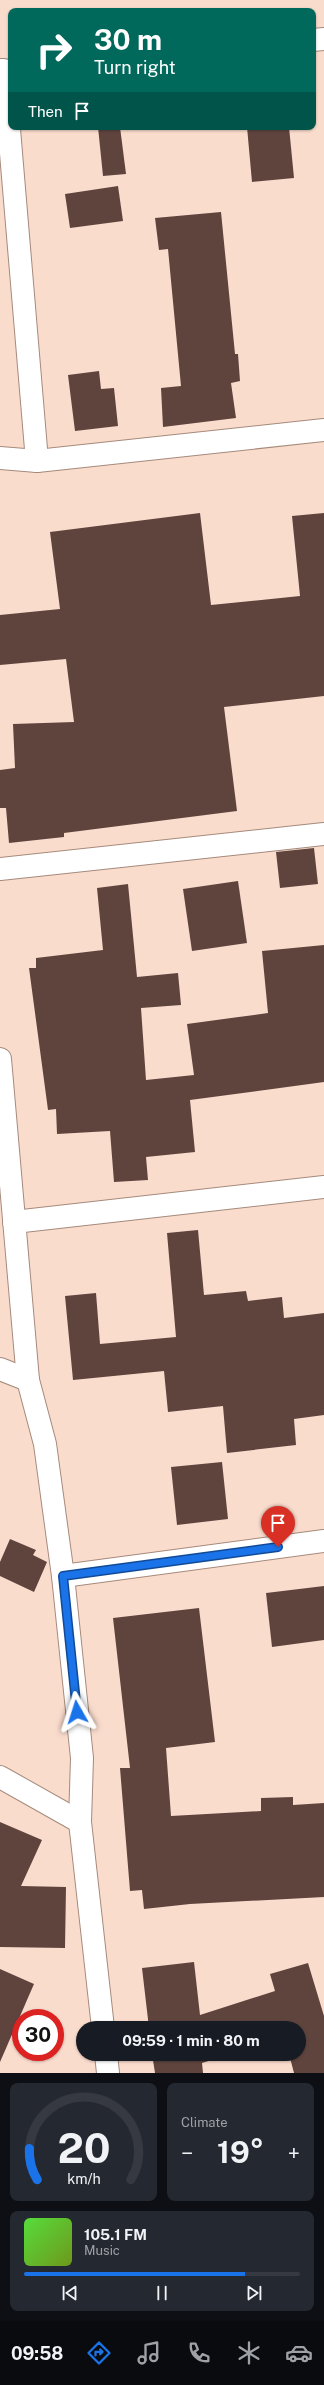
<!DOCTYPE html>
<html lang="en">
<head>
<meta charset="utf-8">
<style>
	body { margin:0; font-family:"Public Sans",sans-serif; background:#242831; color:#f1f3f6; height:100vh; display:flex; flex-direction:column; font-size:15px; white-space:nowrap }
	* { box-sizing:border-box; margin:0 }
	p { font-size:13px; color:#9ea1a6 }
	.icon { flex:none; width:22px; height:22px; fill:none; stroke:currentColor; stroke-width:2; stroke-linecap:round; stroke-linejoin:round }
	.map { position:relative; height:2073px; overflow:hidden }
	.panel { display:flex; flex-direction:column; gap:10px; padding:10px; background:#0d0f14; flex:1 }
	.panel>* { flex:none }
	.top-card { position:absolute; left:8px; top:8px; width:308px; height:122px; border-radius:8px; box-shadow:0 1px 3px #0004; background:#00695c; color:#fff; overflow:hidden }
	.speed { position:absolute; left:12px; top:2009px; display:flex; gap:8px; font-size:20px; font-weight:700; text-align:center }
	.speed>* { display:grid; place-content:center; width:52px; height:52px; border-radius:50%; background:#171b24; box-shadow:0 1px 3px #0004; line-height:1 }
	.speed .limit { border:6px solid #d22; background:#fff; color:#111 }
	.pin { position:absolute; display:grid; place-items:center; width:34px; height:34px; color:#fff; margin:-41px -17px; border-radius:50% 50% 50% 0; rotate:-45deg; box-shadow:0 0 4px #0007 }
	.pin .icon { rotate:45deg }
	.me { position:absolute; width:44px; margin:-22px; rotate:354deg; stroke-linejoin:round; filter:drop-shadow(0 0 3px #0008) }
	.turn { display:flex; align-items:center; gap:14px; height:84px; padding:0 20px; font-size:18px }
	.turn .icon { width:52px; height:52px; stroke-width:2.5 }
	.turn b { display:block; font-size:28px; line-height:34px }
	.then { display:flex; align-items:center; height:38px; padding:0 20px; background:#0003; gap:8px; font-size:15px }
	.big { font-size:30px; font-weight:700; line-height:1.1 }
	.panel .card { flex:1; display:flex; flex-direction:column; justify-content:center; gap:6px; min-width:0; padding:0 14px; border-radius:8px; background:#242831 }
	.panel .dial { align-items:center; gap:0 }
	.dial svg { height:104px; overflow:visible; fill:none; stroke:#363941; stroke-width:7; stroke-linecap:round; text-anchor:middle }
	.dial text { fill:#f1f3f6; stroke:none }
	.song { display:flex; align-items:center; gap:12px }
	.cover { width:48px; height:48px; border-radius:6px; background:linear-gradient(135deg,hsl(110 70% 55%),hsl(80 70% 35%)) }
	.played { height:4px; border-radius:2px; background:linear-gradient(90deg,#1a73e8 80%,#363941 80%) }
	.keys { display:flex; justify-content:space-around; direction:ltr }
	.heat { display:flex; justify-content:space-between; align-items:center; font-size:22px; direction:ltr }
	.panel .tiles { flex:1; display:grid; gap:10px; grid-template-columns:1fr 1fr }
	.card:last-child { grid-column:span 2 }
	.trip { position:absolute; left:76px; top:2021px; width:230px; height:40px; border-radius:20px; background:#171b24; box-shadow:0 1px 3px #0004; font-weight:700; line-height:40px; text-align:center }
	.dock { display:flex; height:64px; justify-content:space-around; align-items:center; background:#090b0e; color:#9ea1a6 }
	.dock .icon { width:28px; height:28px }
	.dock .on { color:#1a73e8 }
	.dock b { font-size:18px; color:#f1f3f6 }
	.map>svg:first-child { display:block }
	.building { fill:#5f443e }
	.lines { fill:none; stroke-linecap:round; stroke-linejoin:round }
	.minor-casing { stroke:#a58a7c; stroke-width:24 }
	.tertiary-casing { stroke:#a58a7c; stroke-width:24 }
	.minor { stroke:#fff; stroke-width:22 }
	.tertiary { stroke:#fff; stroke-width:22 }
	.route-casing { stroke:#114b97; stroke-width:10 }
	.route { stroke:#1a73e8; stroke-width:7 }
</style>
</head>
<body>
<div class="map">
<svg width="324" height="2073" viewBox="0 0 324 2073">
	<rect width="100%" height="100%" fill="#fadccd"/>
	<g class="building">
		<polygon points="98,127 120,127 126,174 103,176"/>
		<polygon points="247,127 289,127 294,178 252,182"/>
		<polygon points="118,186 123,221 70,228 65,194"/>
		<polygon points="221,212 235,354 238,354 240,381 231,383 236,418 163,427 161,388 181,386 168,249 159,250 155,218"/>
		<polygon points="99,371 101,389 114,388 118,426 75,431 68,375"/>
		<polygon points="200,513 211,605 300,596 292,516 324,513 324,696 224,707 237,811 64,833 64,837 9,843 6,808 0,808 0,770 15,768 13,724 74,722 66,659 0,665 0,615 60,609 50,532"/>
		<polygon points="314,848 318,884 280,888 276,852"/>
		<polygon points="238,881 247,943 192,951 183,889"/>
		<polygon points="128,884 137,977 178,973 181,1005 141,1008 146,1080 194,1075 187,1024 268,1013 262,951 324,945 324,1082 190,1100 195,1152 146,1157 148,1180 114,1182 110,1131 57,1134 56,1109 48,1110 29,968 36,968 36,958 103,950 97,888"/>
		<polygon points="198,1230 204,1295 246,1291 248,1301 282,1297 284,1318 324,1313 324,1415 294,1419 296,1445 227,1453 223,1406 168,1412 164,1371 73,1380 65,1296 96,1293 100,1344 176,1337 167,1233"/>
		<polygon points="222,1462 228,1519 177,1525 171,1467"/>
		<polygon points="10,1539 36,1550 33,1555 47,1562 34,1592 0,1576 0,1562"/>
		<polygon points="324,1586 324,1640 272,1647 266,1593"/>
		<polygon points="199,1608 215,1742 166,1748 171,1816 261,1811 261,1798 293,1797 293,1805 324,1803 324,1897 190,1904 144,1909 142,1890 130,1891 120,1768 130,1768 113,1618"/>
		<polygon points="0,1822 42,1840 21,1886 66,1887 65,1948 0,1947"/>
		<polygon points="194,1962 200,2015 275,1991 270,1974 308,1963 324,2016 324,2073 294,2073 289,2054 299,2054 299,2028 149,2028 142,1968"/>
		<polygon points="0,1969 34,1984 0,2062"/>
		<polygon points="152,2054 231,2054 202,2063 203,2073 155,2073"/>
	</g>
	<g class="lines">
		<g class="minor-casing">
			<g id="minor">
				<polyline points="313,40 324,39"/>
				<polyline points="0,70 4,70 37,461"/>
				<polyline points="0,869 324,834"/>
				<polyline points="0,1059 28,1380 45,1444 63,1576 82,1758 80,1822 103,2028"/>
				<polyline points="14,1222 324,1187"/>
				<polyline points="0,1369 28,1380"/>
				<polyline points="63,1576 324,1541"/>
				<polyline points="0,1777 80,1822"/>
				<polyline points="106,2054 108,2073"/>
			</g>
		</g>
		<g class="tertiary-casing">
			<polyline id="tertiary" points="0,458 37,461 324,430"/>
		</g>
		<use href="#minor" class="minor"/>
		<use href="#tertiary" class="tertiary"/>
	</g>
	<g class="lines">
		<g class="route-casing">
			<polyline id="route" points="77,1712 63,1576 278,1547"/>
		</g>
		<use href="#route" class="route"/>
	</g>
</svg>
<div class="speed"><div class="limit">30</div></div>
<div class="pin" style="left:278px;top:1547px;background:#d93025"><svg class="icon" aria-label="arrive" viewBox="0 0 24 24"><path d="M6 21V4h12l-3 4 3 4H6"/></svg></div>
<svg class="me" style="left:77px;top:1712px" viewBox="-20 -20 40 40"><path d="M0-17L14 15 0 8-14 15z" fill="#1a73e8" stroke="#fff" stroke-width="4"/></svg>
<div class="trip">09:59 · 1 min · 80 m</div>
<div class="top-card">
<div class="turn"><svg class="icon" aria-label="right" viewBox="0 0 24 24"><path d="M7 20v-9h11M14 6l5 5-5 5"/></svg><div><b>30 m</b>Turn right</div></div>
<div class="then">Then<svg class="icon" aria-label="arrive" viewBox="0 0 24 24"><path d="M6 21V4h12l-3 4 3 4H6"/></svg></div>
</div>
</div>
<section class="panel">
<div class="tiles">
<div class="card dial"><svg viewBox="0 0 100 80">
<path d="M14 69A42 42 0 1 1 86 69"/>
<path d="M14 69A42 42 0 0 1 8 45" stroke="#1a73e8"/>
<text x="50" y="56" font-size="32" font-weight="700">20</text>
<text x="50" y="72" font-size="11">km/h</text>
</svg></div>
<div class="card"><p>Climate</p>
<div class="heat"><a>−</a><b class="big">19°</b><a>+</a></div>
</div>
<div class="card">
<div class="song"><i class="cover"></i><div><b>105.1 FM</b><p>Music</p></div></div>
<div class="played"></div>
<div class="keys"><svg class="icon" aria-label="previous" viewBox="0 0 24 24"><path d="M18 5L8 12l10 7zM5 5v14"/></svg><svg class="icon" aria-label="pause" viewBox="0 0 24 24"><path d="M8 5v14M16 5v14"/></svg><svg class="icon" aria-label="next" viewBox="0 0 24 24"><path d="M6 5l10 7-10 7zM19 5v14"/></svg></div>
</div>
</div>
</section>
<nav class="dock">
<b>09:58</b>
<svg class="icon on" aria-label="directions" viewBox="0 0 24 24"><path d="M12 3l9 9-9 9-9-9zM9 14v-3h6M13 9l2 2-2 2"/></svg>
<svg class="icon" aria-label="music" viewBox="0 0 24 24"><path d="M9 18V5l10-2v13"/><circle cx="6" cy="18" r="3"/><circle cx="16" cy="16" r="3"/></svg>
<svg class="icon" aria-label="phone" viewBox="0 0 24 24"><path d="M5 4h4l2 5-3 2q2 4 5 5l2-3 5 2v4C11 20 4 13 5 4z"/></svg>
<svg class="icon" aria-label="climate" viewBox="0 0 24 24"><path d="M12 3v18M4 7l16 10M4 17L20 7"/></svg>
<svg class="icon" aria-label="car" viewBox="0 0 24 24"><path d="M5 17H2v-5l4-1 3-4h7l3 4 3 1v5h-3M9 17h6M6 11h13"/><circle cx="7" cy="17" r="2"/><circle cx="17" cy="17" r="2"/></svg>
</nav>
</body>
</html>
